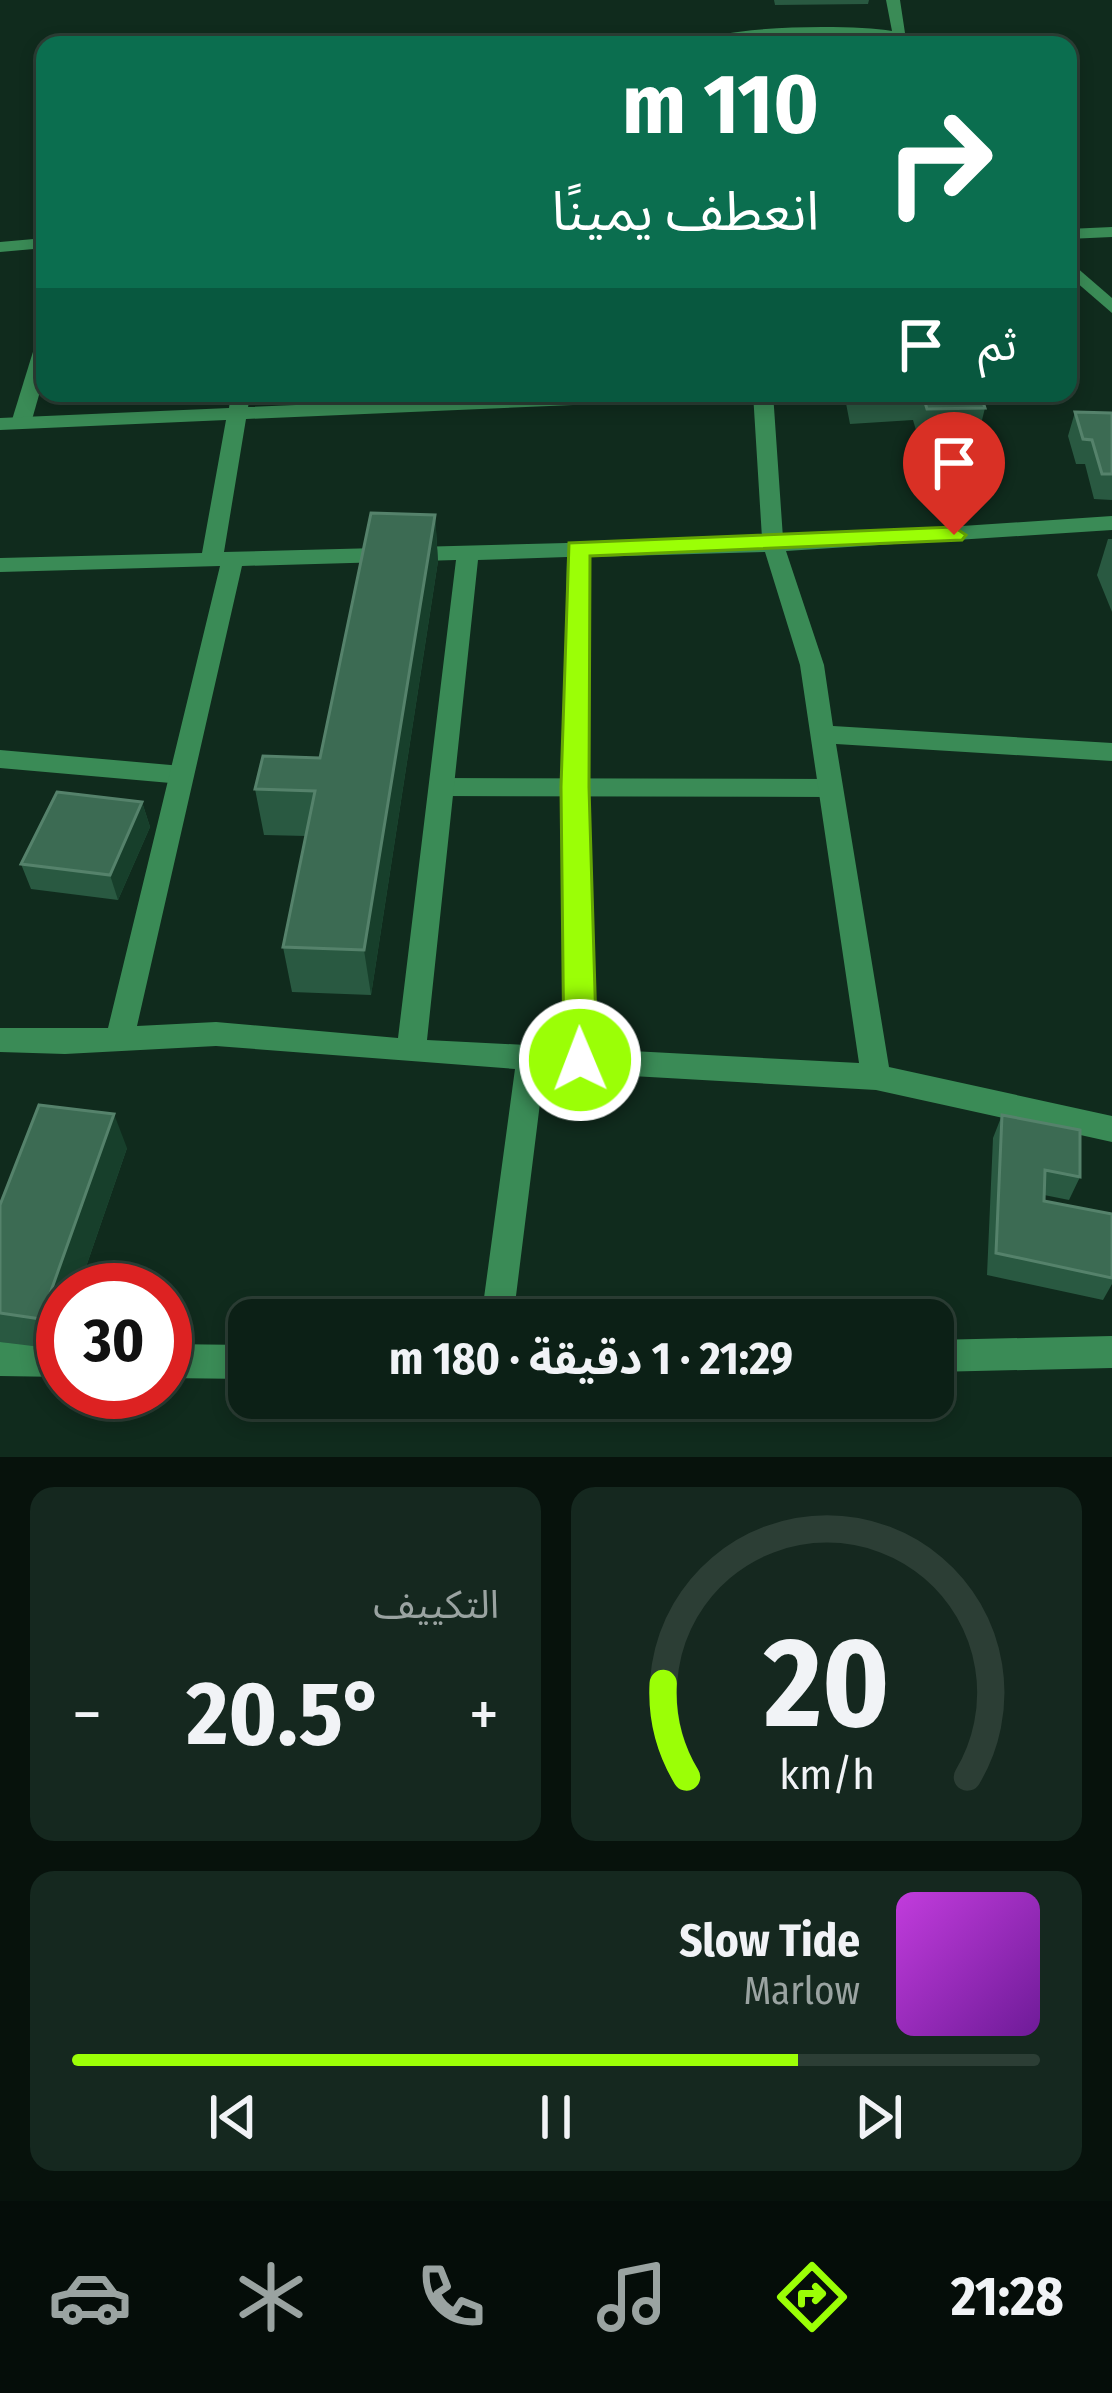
<!DOCTYPE html>
<html lang="ar">
<head>
<meta charset="utf-8">
<style>
	body { margin:0; font-family:"Fira Sans Condensed","Noto Sans Arabic",sans-serif; background:#15281f; color:#f1f3f6; direction:rtl; height:100vh; display:flex; flex-direction:column; font-size:45px; white-space:nowrap }
	* { box-sizing:border-box; margin:0 }
	p { font-size:39px; color:#9aa3a1 }
	.icon { flex:none; width:66px; height:66px; fill:none; stroke:currentColor; stroke-width:2; stroke-linecap:round; stroke-linejoin:round }
	.map { position:relative; height:1457px; overflow:hidden; direction:ltr }
	.drawer { display:flex; flex-direction:column; gap:30px; padding:30px; background:#07120c; flex:1 }
	.drawer>* { flex:none }
	.guide { position:absolute; left:36px; top:36px; width:1041px; height:366px; border-radius:24px; box-shadow:0 6px 18px #0003,0 0 0 3px #2c3e35; direction:rtl; background:#0b6e4f; color:#fff; overflow:hidden }
	.speed { position:absolute; left:36px; top:1263px; display:flex; gap:24px; font-size:60px; font-weight:700; text-align:center }
	.speed>* { display:grid; place-content:center; width:156px; height:156px; border-radius:50%; background:#0c2016; box-shadow:0 6px 18px #0003,0 0 0 3px #2c3e35; line-height:1 }
	.speed .limit { border:18px solid #d22; background:#fff; color:#111 }
	.pin { position:absolute; display:grid; place-items:center; width:102px; height:102px; color:#fff; margin:-123px -51px; border-radius:50% 50% 50% 0; rotate:-45deg; box-shadow:0 0 12px #0007 }
	.pin .icon { rotate:45deg }
	.me { position:absolute; width:132px; margin:-66px; rotate:359deg; stroke-linejoin:round; filter:drop-shadow(0 0 9px #0008) }
	.turn { display:flex; align-items:center; gap:42px; height:252px; padding:0 60px; font-size:54px }
	.turn .icon { width:156px; height:156px; stroke-width:2.5 }
	.turn b { display:block; font-size:84px; line-height:102px }
	.then { display:flex; align-items:center; height:114px; padding:0 60px; background:#0003; gap:24px; font-size:45px }
	.big { font-size:90px; font-weight:700; line-height:1.1 }
	.drawer .tile { flex:1; display:flex; flex-direction:column; justify-content:center; gap:18px; min-width:0; padding:0 42px; border-radius:24px; background:#15281f }
	.drawer .dial { align-items:center; gap:0 }
	.dial svg { height:312px; overflow:visible; fill:none; stroke:#2c3e35; stroke-width:7; stroke-linecap:round; text-anchor:middle }
	.dial text { fill:#f1f3f6; stroke:none }
	.song { display:flex; align-items:center; gap:36px }
	.cover { width:144px; height:144px; border-radius:18px; background:linear-gradient(135deg,hsl(290 70% 55%),hsl(280 70% 35%)) }
	.played { height:12px; border-radius:6px; background:linear-gradient(90deg,#9bff06 75%,#2c3e35 75%) }
	.keys { display:flex; justify-content:space-around; direction:ltr }
	.heat { display:flex; justify-content:space-between; align-items:center; font-size:66px; direction:ltr }
	.drawer .tiles { flex:1; display:grid; gap:30px; grid-template-columns:1fr 1fr }
	.tile:last-child { grid-column:span 2 }
	.trip { position:absolute; left:228px; top:1299px; width:726px; height:120px; border-radius:24px; background:#0c2016; box-shadow:0 6px 18px #0003,0 0 0 3px #2c3e35; font-weight:700; line-height:120px; text-align:center; direction:rtl }
	.menu { display:flex; height:192px; justify-content:space-around; align-items:center; background:#050d09; color:#9aa3a1 }
	.menu .icon { width:84px; height:84px }
	.menu .active { color:#9bff06 }
	.menu b { font-size:54px; color:#f1f3f6 }
	.map>svg:first-child { display:block }
	.lines { fill:none; stroke-linecap:round; stroke-linejoin:round }
	.service { fill:#3a8b56; fill-rule:evenodd }
	.minor { fill:#3a8b56; fill-rule:evenodd }
	.wall { fill:#295941 }
	.shaded-wall { fill:#173f2b }
	.building { fill:#3c6b53; stroke:#55826b; stroke-width:3 }
	.route { fill:#9bff06; stroke:#65a604; stroke-width:3 }
</style>
</head>
<body>
<div class="map">
<svg width="1112" height="1457" viewBox="0 0 1112 1457">
	<rect width="100%" height="100%" fill="#102b1d"/>
	<g class="lines">
		<g class="service">
			<polygon points="45,336 45,374 31,423 28,427 14,427 11,423 36,342"/>
			<polygon points="0,750 182,766 191,769 194,775 191,781 182,784 0,768"/>
			<polygon points="441,778 830,779 839,781 842,788 839,795 830,797 441,796 432,794 429,787 432,780"/>
		</g>
		<g class="minor">
			<path d="M886 0H900L905 33 937 45 849 36 686 45C722 25 848 24 892 31Z"/>
			<polygon points="1112,227 1112,237 1068,239 1068,229"/>
			<polygon points="45,238 45,248 0,252 0,242"/>
			<polygon points="1068,260 1112,298 1112,313 1068,275"/>
			<path d="M231 393H251L248 407 582 393H725L715 399 246 419 224 552 762 538 753 393H773L783 538 1112 516V530L786 551 824 665 833 726 1112 743V761L836 744 889 1067 1112 1116V1142L876 1090 544 1071 513 1320H481L515 1069 216 1046 65 1054 0 1052V1028H108L220 566 0 572V558L202 553 226 420 0 430V418L229 408ZM765 552 800 665 859 1063 594 1049 587 787 589 557ZM567 557 563 787 565 1047 427 1040 478 560ZM456 560 398 1038 216 1022 137 1026 242 566Z"/>
			<polygon points="1112,1336 1112,1368 933,1372 933,1340"/>
			<polygon points="0,1342 63,1343 63,1377 0,1376"/>
			<polygon points="165,1344 249,1345 249,1379 165,1378"/>
		</g>
	</g>
	<g class="wall">
		<polygon points="774,0 869,0 868,4 775,5"/>
		<polygon points="844,393 980,393 985,408 976,444 920,444 913,420 850,424"/>
		<polygon points="1075,412 1112,413 1112,500 1094,499 1085,464 1076,464 1068,436"/>
		<polygon points="435,515 438,561 371,995 292,992 283,947 306,836 264,835 255,789 320,758"/>
		<polygon points="1108,539 1112,539 1112,612 1097,575"/>
		<polygon points="142,802 150,827 118,900 31,889 21,864"/>
		<polygon points="1002,1115 1080,1177 1069,1200 1044,1195 1044,1201 1112,1214 1112,1284 1103,1300 987,1275 993,1138"/>
		<polygon points="127,1148 78,1290 63,1290 63,1333 57,1349 0,1342 0,1205"/>
	</g>
	<g class="shaded-wall">
		<polygon points="435,515 438,561 371,995 364,950"/>
		<polygon points="142,802 150,827 118,900 110,875"/>
		<polygon points="114,1114 127,1148 78,1290 63,1290 63,1333 57,1349 41,1319"/>
	</g>
	<g class="building">
		<polygon points="922,393 980,393 985,408 927,409"/>
		<polygon points="1075,412 1112,413 1112,474 1102,474 1092,440 1083,439"/>
		<polygon points="371,513 435,515 364,950 283,947 315,791 255,789 263,756 320,758"/>
		<polygon points="57,792 142,802 110,875 21,864"/>
		<polygon points="39,1105 114,1114 41,1319 0,1313 0,1205"/>
		<polygon points="1002,1115 1080,1130 1080,1177 1045,1170 1044,1201 1112,1214 1112,1278 996,1253"/>
	</g>
	<polygon class="route" points="954,527 966,535 962,540 590,556 589,787 597,1060 592,1070 580,1074 569,1070 564,1060 561,787 569,543"/>
</svg>
<div class="speed"><div class="limit">30</div></div>
<div class="pin" style="left:954px;top:535px;background:#d93025"><svg class="icon" aria-label="arrive" viewBox="0 0 24 24"><path d="M6 21V4h12l-3 4 3 4H6"/></svg></div>
<svg class="me" style="left:580px;top:1060px" viewBox="-20 -20 40 40"><circle r="17" fill="#9bff06" stroke="#fff" stroke-width="3"/><path d="M0-11L8 9 0 5-8 9z" fill="#fff"/></svg>
<div class="trip">21:29 · 1 دقيقة · 180 m</div>
<div class="guide">
<div class="turn"><svg class="icon" aria-label="right" viewBox="0 0 24 24"><path d="M7 20v-9h11M14 6l5 5-5 5"/></svg><div><b>110 m</b>انعطف يمينًا</div></div>
<div class="then">ثم<svg class="icon" aria-label="arrive" viewBox="0 0 24 24"><path d="M6 21V4h12l-3 4 3 4H6"/></svg></div>
</div>
</div>
<section class="drawer">
<div class="tiles">
<div class="tile dial"><svg viewBox="0 0 100 80">
<path d="M14 69A42 42 0 1 1 86 69"/>
<path d="M14 69A42 42 0 0 1 8 45" stroke="#9bff06"/>
<text x="50" y="56" font-size="32" font-weight="700">20</text>
<text x="50" y="72" font-size="11">km/h</text>
</svg></div>
<div class="tile"><p>التكييف</p>
<div class="heat"><a>−</a><b class="big">20.5°</b><a>+</a></div>
</div>
<div class="tile">
<div class="song"><i class="cover"></i><div><b>Slow Tide</b><p>Marlow</p></div></div>
<div class="played"></div>
<div class="keys"><svg class="icon" aria-label="previous" viewBox="0 0 24 24"><path d="M18 5L8 12l10 7zM5 5v14"/></svg><svg class="icon" aria-label="pause" viewBox="0 0 24 24"><path d="M8 5v14M16 5v14"/></svg><svg class="icon" aria-label="next" viewBox="0 0 24 24"><path d="M6 5l10 7-10 7zM19 5v14"/></svg></div>
</div>
</div>
</section>
<nav class="menu">
<b>21:28</b>
<svg class="icon active" aria-label="directions" viewBox="0 0 24 24"><path d="M12 3l9 9-9 9-9-9zM9 14v-3h6M13 9l2 2-2 2"/></svg>
<svg class="icon" aria-label="music" viewBox="0 0 24 24"><path d="M9 18V5l10-2v13"/><circle cx="6" cy="18" r="3"/><circle cx="16" cy="16" r="3"/></svg>
<svg class="icon" aria-label="phone" viewBox="0 0 24 24"><path d="M5 4h4l2 5-3 2q2 4 5 5l2-3 5 2v4C11 20 4 13 5 4z"/></svg>
<svg class="icon" aria-label="climate" viewBox="0 0 24 24"><path d="M12 3v18M4 7l16 10M4 17L20 7"/></svg>
<svg class="icon" aria-label="car" viewBox="0 0 24 24"><path d="M5 17H2v-5l4-1 3-4h7l3 4 3 1v5h-3M9 17h6M6 11h13"/><circle cx="7" cy="17" r="2"/><circle cx="17" cy="17" r="2"/></svg>
</nav>
</body>
</html>
